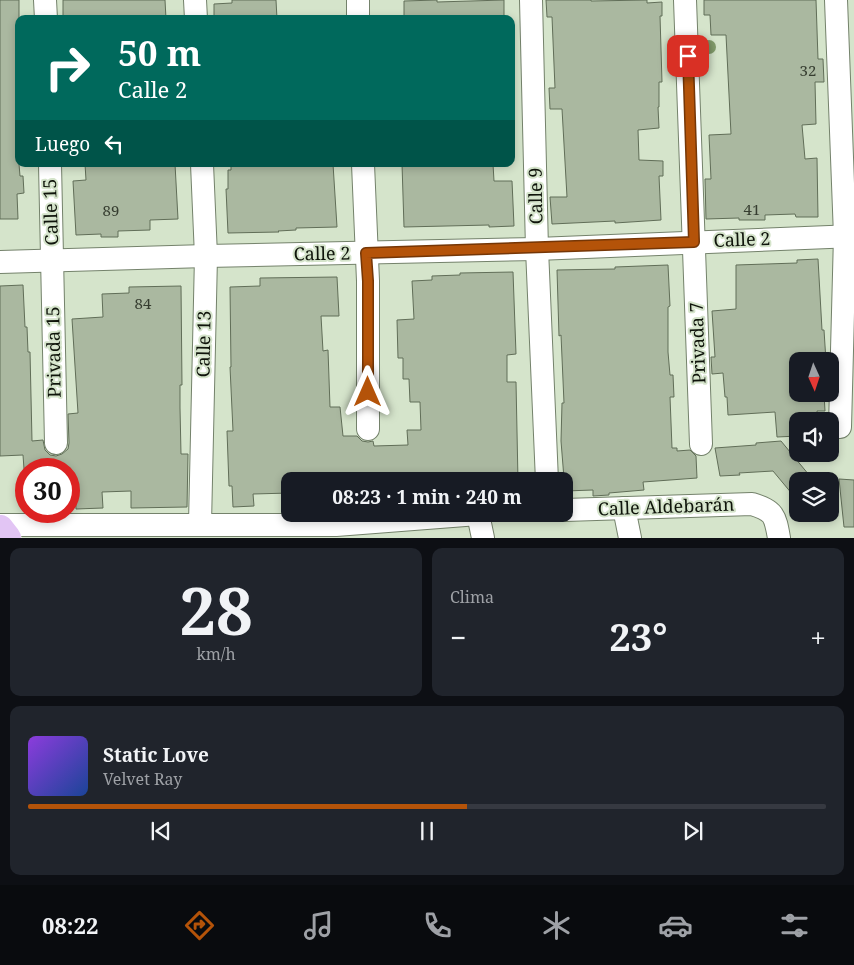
<!DOCTYPE html>
<html lang="es">
<head>
<meta charset="utf-8">
<style>
	body { margin:0; font-family:"Noto Serif",serif; background:#20242c; color:#f1f3f6; height:100vh; display:flex; flex-direction:column; font-size:19px; white-space:nowrap }
	* { box-sizing:border-box; margin:0 }
	p { font-size:16px; color:#9ea1a6 }
	.icon { flex:none; width:28px; height:28px; fill:none; stroke:currentColor; stroke-width:2; stroke-linecap:round; stroke-linejoin:round }
	.map { position:relative; height:538px; overflow:hidden }
	.drawer { display:flex; flex-direction:column; gap:10px; padding:10px; background:#0d0f14; flex:1 }
	.drawer>* { flex:none }
	.hud { position:absolute; left:15px; top:15px; width:500px; height:152px; border-radius:10px; box-shadow:0 2px 8px #0003; background:#00695c; color:#fff; overflow:hidden }
	.needle { width:32px; rotate:177deg }
	.buttons { position:absolute; left:789px; top:352px; display:grid; gap:10px }
	.buttons a { display:grid; place-items:center; width:50px; height:50px; border-radius:10px; background:#171b24; box-shadow:0 2px 8px #0003; font-size:25px }
	.speed { position:absolute; left:15px; top:458px; display:flex; gap:10px; font-size:25px; font-weight:700; text-align:center }
	.speed>* { display:grid; place-content:center; width:65px; height:65px; border-radius:50%; background:#171b24; box-shadow:0 2px 8px #0003; line-height:1 }
	.speed .limit { border:8px solid #d22; background:#fff; color:#111 }
	.pin { position:absolute; display:grid; place-items:center; width:42px; height:42px; color:#fff; margin:-21px; border-radius:10px; box-shadow:0 2px 8px #0006 }
	.me { position:absolute; width:55px; margin:-28px; rotate:0deg; stroke-linejoin:round; filter:drop-shadow(0 0 4px #0008) }
	.turn { display:flex; align-items:center; gap:18px; height:105px; padding:0 20px; font-size:22px }
	.turn .icon { width:65px; height:65px; stroke-width:2.5 }
	.turn b { display:block; font-size:35px; line-height:42px }
	.then { display:flex; align-items:center; height:48px; padding:0 20px; background:#0003; gap:10px; font-size:19px }
	.big { font-size:38px; font-weight:700; line-height:1.1 }
	.drawer .tile { flex:1; display:flex; flex-direction:column; justify-content:center; gap:8px; min-width:0; padding:0 18px; border-radius:10px; background:#20242c }
	.drawer .dial { align-items:center; gap:0 }
	.dial b { font-size:65px; line-height:1 }
	.song { display:flex; align-items:center; gap:15px }
	.cover { width:60px; height:60px; border-radius:8px; background:linear-gradient(135deg,hsl(270 70% 55%),hsl(220 70% 35%)) }
	.played { height:5px; border-radius:2px; background:linear-gradient(90deg,#b45309 55%,#363941 55%) }
	.keys { display:flex; justify-content:space-around; direction:ltr }
	.heat { display:flex; justify-content:space-between; align-items:center; font-size:28px; direction:ltr }
	.drawer .tiles { flex:1; display:grid; gap:10px; grid-template-columns:1fr 1fr }
	.tile:last-child { grid-column:span 2 }
	.trip { position:absolute; left:281px; top:472px; width:292px; height:50px; border-radius:10px; background:#171b24; box-shadow:0 2px 8px #0003; font-weight:700; line-height:50px; text-align:center }
	.dock { display:flex; height:80px; justify-content:space-around; align-items:center; background:#090b0e; color:#9ea1a6 }
	.dock .icon { width:35px; height:35px }
	.dock .active { color:#b45309 }
	.dock b { font-size:22px; color:#f1f3f6 }
	.map>svg:first-child { display:block }
	.building { fill:#aab8a0; stroke:#616e58 }
	.lines { fill:none; stroke-linecap:round; stroke-linejoin:round }
	.minor-casing { stroke:#74826b; stroke-width:24 }
	.major-casing { stroke:#fff; stroke-width:29 }
	.minor { stroke:#fff; stroke-width:22 }
	.major { stroke:#e2c5f4; stroke-width:28 }
	.tree { fill:#829c6b }
	.route-casing { stroke:#753606; stroke-width:12 }
	.route { stroke:#b45309; stroke-width:9 }
	.labels { text-anchor:middle; stroke-width:4; stroke-linejoin:round; paint-order:stroke }
	.number-label { font-size:15px; fill:#363d30 }
	.street-label { font-size:18px; fill:#0f140b; stroke:#d5e4cb }
</style>
</head>
<body>
<div class="map">
<svg width="854" height="538" viewBox="0 0 854 538">
	<rect width="100%" height="100%" fill="#d5e4cb"/>
	<g class="building">
		<polygon points="0,0 19,0 19,164 20,176 23,176 24,193 17,194 18,219 0,219"/>
		<polygon points="63,0 165,0 166,19 63,19"/>
		<polygon points="232,0 276,0 277,19 214,19 214,4 232,3"/>
		<polygon points="437,0 437,2 504,0 504,19 404,19 404,1"/>
		<polygon points="546,0 591,0 591,1 647,0 647,3 662,2 662,16 660,16 662,82 659,82 659,107 658,107 659,128 638,130 639,160 663,161 663,176 659,176 661,220 615,223 615,221 552,224 550,197 567,197 562,109 550,109 549,88 555,88 552,17 547,17"/>
		<polygon points="704,0 816,0 818,59 823,59 824,82 815,82 816,124 802,125 805,159 817,158 818,217 796,217 795,214 765,215 765,220 739,220 739,218 706,219 705,179 711,179 709,135 731,134 726,35 711,35 710,15 704,15"/>
		<polygon points="85,164 112,164 112,166 175,164 178,219 150,220 150,230 118,231 118,237 101,237 101,234 76,235 73,181 86,180"/>
		<polygon points="231,164 333,164 337,227 296,228 296,230 278,231 279,232 228,233 226,189 228,189 228,170 231,170"/>
		<polygon points="402,164 493,164 494,181 512,181 514,226 489,227 489,225 404,227"/>
		<polygon points="818,259 822,330 824,330 826,361 798,361 798,396 824,394 825,411 817,411 818,421 798,421 798,436 777,437 775,412 728,415 727,397 725,397 723,373 712,374 711,357 715,357 712,311 736,309 736,265 797,263 797,260"/>
		<polygon points="668,265 670,306 668,307 668,352 670,375 673,375 674,397 670,397 672,448 677,448 677,451 690,450 696,456 697,478 643,482 644,490 609,493 609,495 593,496 593,490 565,491 561,441 562,403 564,403 561,335 559,336 557,270 615,269 615,267"/>
		<polygon points="513,272 516,354 507,355 507,382 516,382 518,481 290,481 290,493 253,494 254,506 233,507 232,486 229,486 227,431 233,431 230,367 231,367 230,287 260,286 260,278 337,277 339,316 321,316 323,351 328,350 330,407 340,407 343,436 357,436 362,441 368,442 373,441 374,446 408,445 407,430 421,430 420,402 410,402 409,379 403,379 403,358 398,358 397,320 414,319 412,281 432,280 432,276 460,275 460,273"/>
		<polygon points="23,285 25,327 27,327 28,352 30,352 32,441 43,440 45,450 50,455 56,456 62,454 68,449 69,443 68,414 78,413 72,319 103,317 102,294 129,293 129,287 181,286 182,385 180,385 180,408 181,454 188,454 187,507 131,508 131,491 102,492 103,508 76,509 75,490 69,491 69,469 24,469 23,455 0,456 0,286"/>
		<polygon points="781,441 814,481 798,481 798,501 773,471 739,473 740,475 720,476 715,448 756,445 756,443"/>
		<polygon points="839,479 854,480 854,527 844,527"/>
	</g>
	<g class="lines">
		<g class="minor-casing">
			<g id="minor">
				<polyline points="45,0 46,19"/>
				<polyline points="195,0 196,19"/>
				<polyline points="358,0 358,19"/>
				<polyline points="531,0 537,249 547,481"/>
				<polyline points="685,0 701,444"/>
				<polyline points="836,0 845,236 840,427"/>
				<polyline points="50,164 56,443"/>
				<polyline points="363,164 368,281 368,429"/>
				<polyline points="0,262 206,256 537,249 854,236"/>
				<polyline points="624,508 630,538"/>
				<path d="M565 510 752 504C774 511 775 515 779 538"/>
				<polyline points="478,514 483,538"/>
				<polyline points="200,524 206,256 202,164"/>
				<polyline points="0,525 336,525 478,514"/>
			</g>
		</g>
		<g class="major-casing">
			<polyline id="major" points="0,529 7,538"/>
		</g>
		<use href="#minor" class="minor"/>
		<use href="#major" class="major"/>
	</g>
	<circle class="tree" cx="709" cy="47" r="7"/>
	<g class="lines">
		<g class="route-casing">
			<polyline id="route" points="368,392 368,281 366,253 694,242 688,56"/>
		</g>
		<use href="#route" class="route"/>
	</g>
	<g class="labels">
		<g class="number-label">
			<text x="808" y="76">32</text>
			<text x="752" y="215">41</text>
			<text x="111" y="216">89</text>
			<text x="143" y="309">84</text>
		</g>
		<g class="street-label">
			<text transform="translate(536 196) rotate(-91)" y="6">Calle 9</text>
			<text transform="translate(51 212) rotate(-92)" y="6">Calle 15</text>
			<text transform="translate(742 240) rotate(-2)" y="6">Calle 2</text>
			<text transform="translate(322 254) rotate(-1)" y="6">Calle 2</text>
			<text transform="translate(698 343) rotate(-92)" y="6">Privada 7</text>
			<text transform="translate(204 344) rotate(-89)" y="6">Calle 13</text>
			<text transform="translate(54 352) rotate(-91)" y="6">Privada 15</text>
			<text transform="translate(666 507) rotate(-2)" y="6">Calle Aldebarán</text>
		</g>
	</g>
</svg>
<div class="buttons">
<a><svg class="needle" viewBox="-14 -14 28 28"><path d="M0-13l5 13h-10z" fill="#e53935"/><path d="M0 13l5-13h-10z" fill="#9ea1a6"/></svg></a>
<a><svg class="icon" aria-label="sound" viewBox="0 0 24 24"><path d="M4 9h4l5-4v14l-5-4H4zM17 9q2 3 0 6"/></svg></a>
<a><svg class="icon" aria-label="layers" viewBox="0 0 24 24"><path d="M12 4l9 5-9 5-9-5zM3 14l9 5 9-5"/></svg></a>
</div>
<div class="speed"><div class="limit">30</div></div>
<div class="pin" style="left:688px;top:56px;background:#d93025"><svg class="icon" aria-label="arrive" viewBox="0 0 24 24"><path d="M6 21V4h12l-3 4 3 4H6"/></svg></div>
<svg class="me" style="left:368px;top:392px" viewBox="-20 -20 40 40"><path d="M0-17L14 15 0 8-14 15z" fill="#b45309" stroke="#fff" stroke-width="4"/></svg>
<div class="trip">08:23 · 1 min · 240 m</div>
<div class="hud">
<div class="turn"><svg class="icon" aria-label="right" viewBox="0 0 24 24"><path d="M7 20v-9h11M14 6l5 5-5 5"/></svg><div><b>50 m</b>Calle 2</div></div>
<div class="then">Luego<svg class="icon" aria-label="left" viewBox="0 0 24 24"><path d="M17 20v-9H6M10 6l-5 5 5 5"/></svg></div>
</div>
</div>
<section class="drawer">
<div class="tiles">
<div class="tile dial"><b>28</b><p>km/h</p></div>
<div class="tile"><p>Clima</p>
<div class="heat"><a>−</a><b class="big">23°</b><a>+</a></div>
</div>
<div class="tile">
<div class="song"><i class="cover"></i><div><b>Static Love</b><p>Velvet Ray</p></div></div>
<div class="played"></div>
<div class="keys"><svg class="icon" aria-label="previous" viewBox="0 0 24 24"><path d="M18 5L8 12l10 7zM5 5v14"/></svg><svg class="icon" aria-label="pause" viewBox="0 0 24 24"><path d="M8 5v14M16 5v14"/></svg><svg class="icon" aria-label="next" viewBox="0 0 24 24"><path d="M6 5l10 7-10 7zM19 5v14"/></svg></div>
</div>
</div>
</section>
<nav class="dock">
<b>08:22</b>
<svg class="icon active" aria-label="directions" viewBox="0 0 24 24"><path d="M12 3l9 9-9 9-9-9zM9 14v-3h6M13 9l2 2-2 2"/></svg>
<svg class="icon" aria-label="music" viewBox="0 0 24 24"><path d="M9 18V5l10-2v13"/><circle cx="6" cy="18" r="3"/><circle cx="16" cy="16" r="3"/></svg>
<svg class="icon" aria-label="phone" viewBox="0 0 24 24"><path d="M5 4h4l2 5-3 2q2 4 5 5l2-3 5 2v4C11 20 4 13 5 4z"/></svg>
<svg class="icon" aria-label="climate" viewBox="0 0 24 24"><path d="M12 3v18M4 7l16 10M4 17L20 7"/></svg>
<svg class="icon" aria-label="car" viewBox="0 0 24 24"><path d="M5 17H2v-5l4-1 3-4h7l3 4 3 1v5h-3M9 17h6M6 11h13"/><circle cx="7" cy="17" r="2"/><circle cx="17" cy="17" r="2"/></svg>
<svg class="icon" aria-label="filters" viewBox="0 0 24 24"><path d="M4 7h16M4 17h16"/><circle cx="9" cy="7" r="2"/><circle cx="15" cy="17" r="2"/></svg>
</nav>
</body>
</html>
